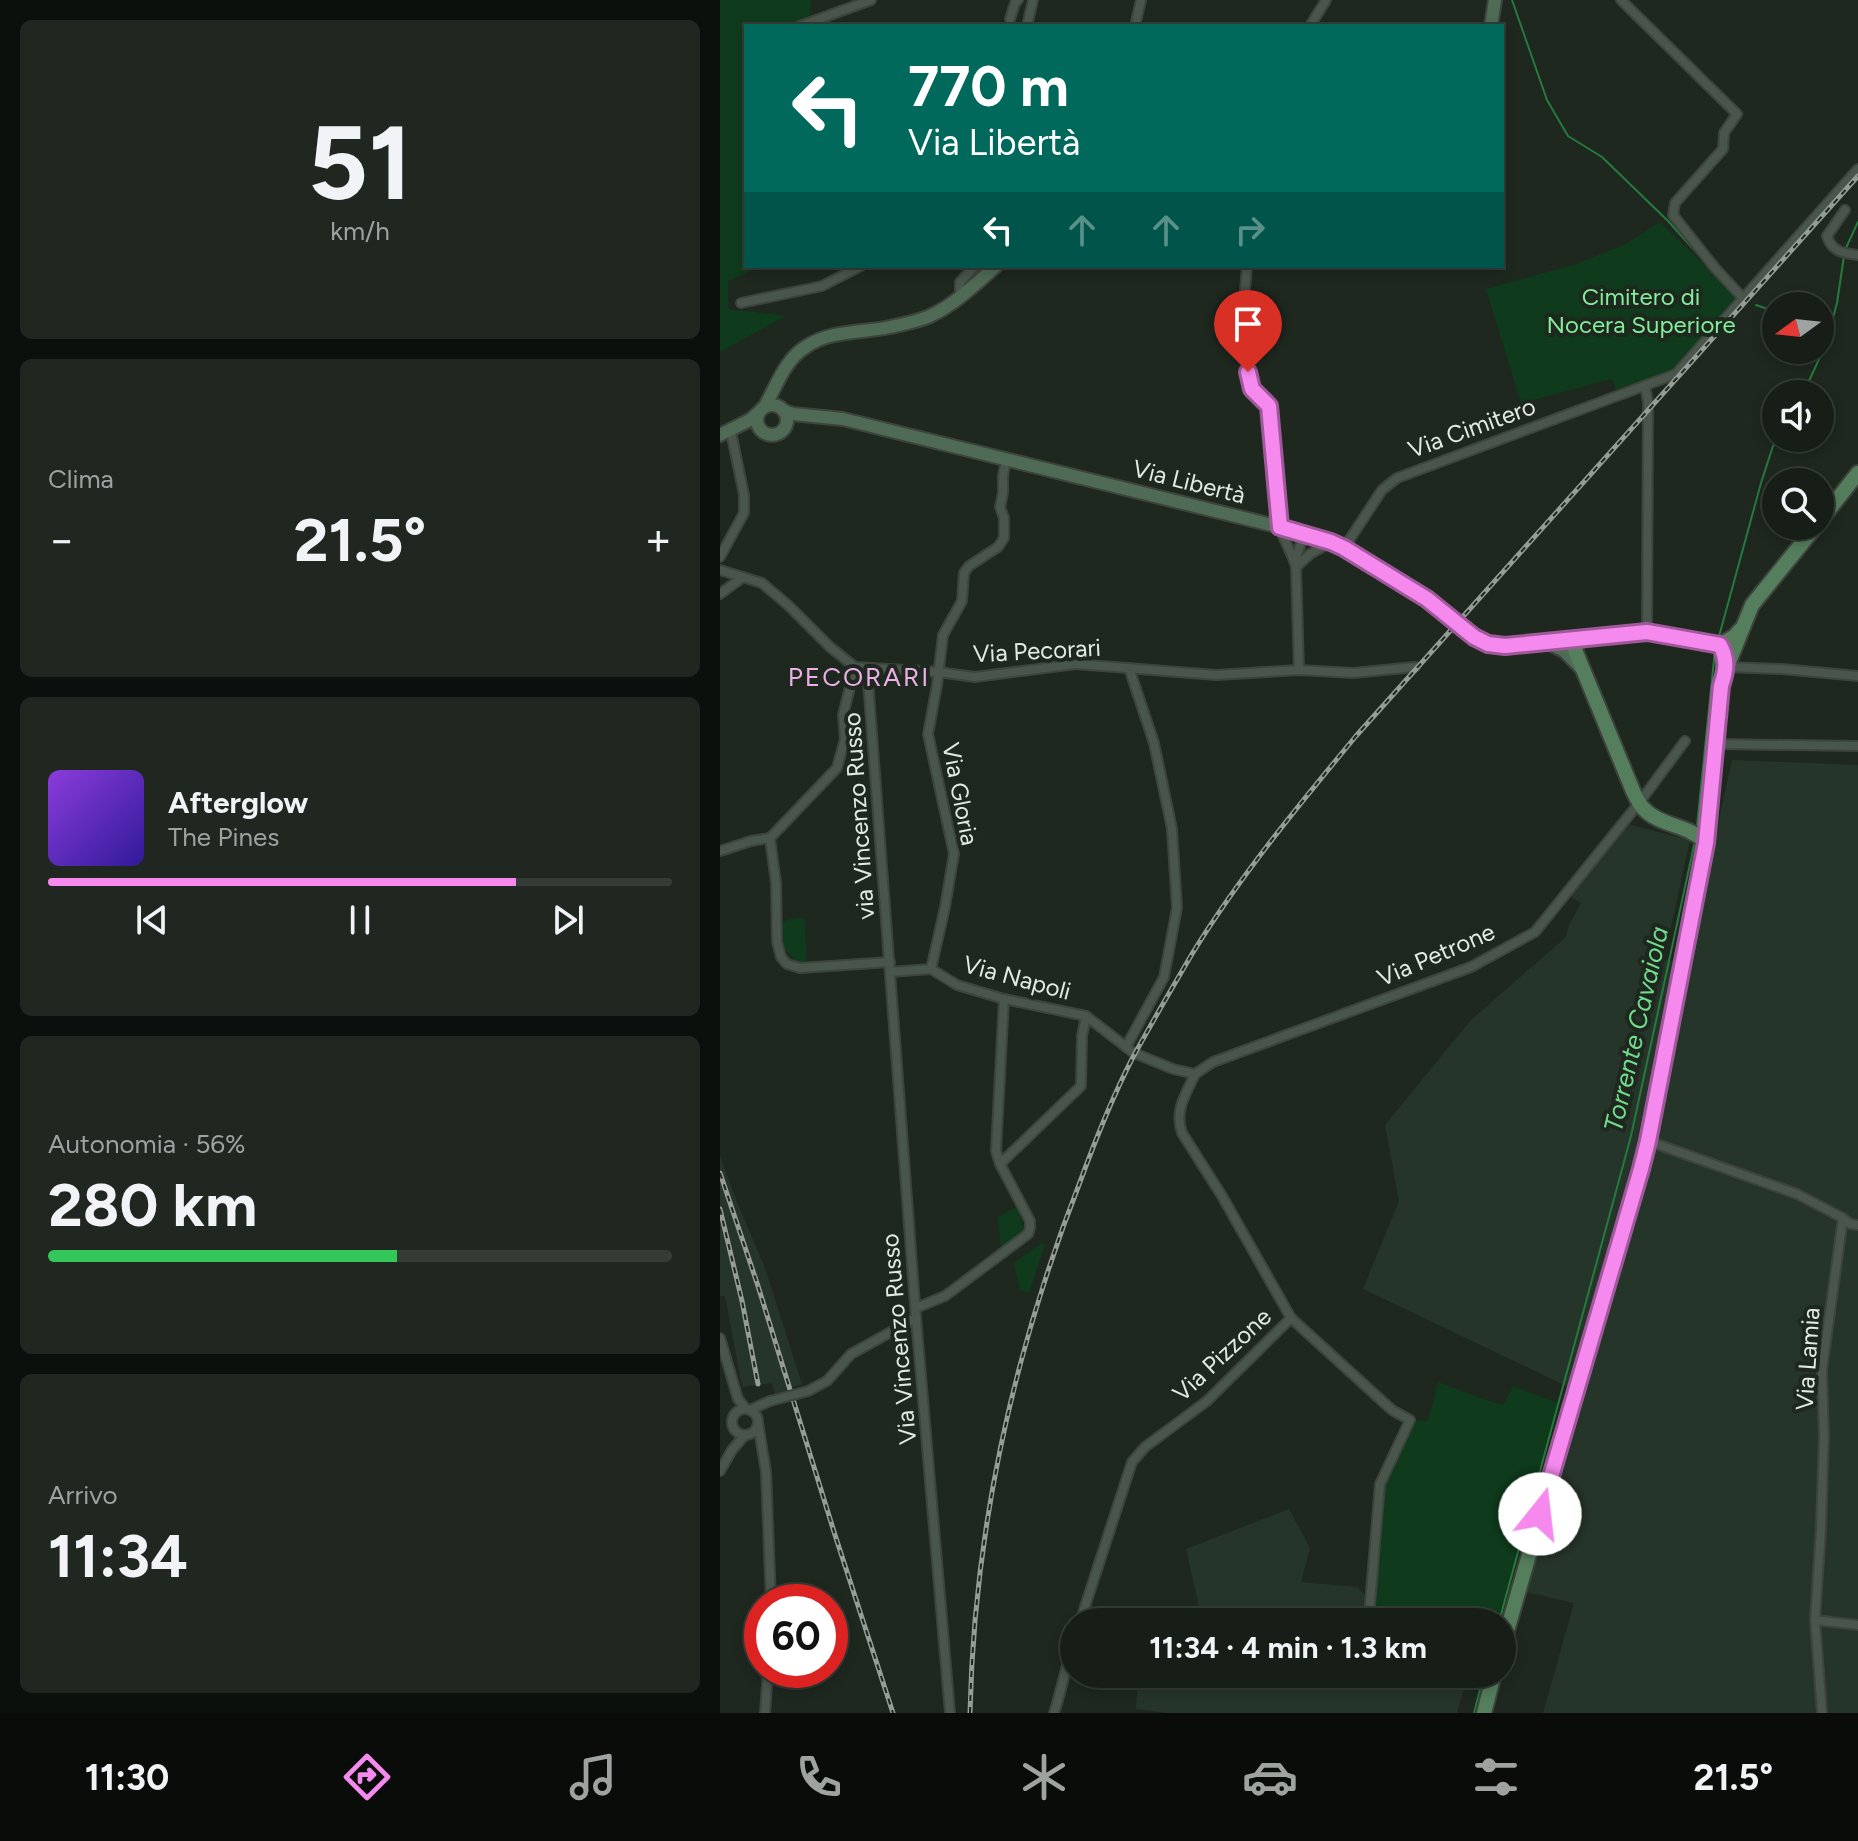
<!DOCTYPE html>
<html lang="it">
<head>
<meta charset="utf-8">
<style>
	body { margin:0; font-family:Figtree,sans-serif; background:#1f2720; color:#f1f3f6; height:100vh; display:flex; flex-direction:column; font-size:30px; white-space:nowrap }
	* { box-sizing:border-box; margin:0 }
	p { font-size:26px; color:#9ea2a1 }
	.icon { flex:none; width:44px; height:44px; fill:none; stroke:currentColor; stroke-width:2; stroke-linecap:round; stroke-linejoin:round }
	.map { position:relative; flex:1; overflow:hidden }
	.panel { display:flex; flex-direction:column; gap:20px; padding:20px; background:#0c100d; width:720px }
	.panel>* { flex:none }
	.banner { position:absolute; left:24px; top:24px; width:760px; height:244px; border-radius:0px; box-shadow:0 4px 12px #0003,0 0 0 2px #353c36; background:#00695c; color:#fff; overflow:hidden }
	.needle { width:52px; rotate:255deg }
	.buttons { position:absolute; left:1042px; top:292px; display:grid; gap:16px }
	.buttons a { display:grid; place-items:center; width:72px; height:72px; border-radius:50%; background:#161e17; box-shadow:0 4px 12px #0003,0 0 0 2px #353c36; font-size:40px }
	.speed { position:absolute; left:24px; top:1584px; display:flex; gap:16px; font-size:40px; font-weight:700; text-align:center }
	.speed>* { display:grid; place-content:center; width:104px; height:104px; border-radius:50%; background:#161e17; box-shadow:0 4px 12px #0003,0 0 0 2px #353c36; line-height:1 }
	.speed .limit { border:12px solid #d22; background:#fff; color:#111 }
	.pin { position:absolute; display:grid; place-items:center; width:68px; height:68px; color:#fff; margin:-82px -34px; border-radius:50% 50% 50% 0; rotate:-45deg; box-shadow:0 0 8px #0007 }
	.pin .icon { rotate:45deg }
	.me { position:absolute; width:88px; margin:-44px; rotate:16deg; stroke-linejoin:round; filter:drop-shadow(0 0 6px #0008) }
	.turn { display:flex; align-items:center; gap:28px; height:168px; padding:0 32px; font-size:36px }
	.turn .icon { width:104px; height:104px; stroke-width:2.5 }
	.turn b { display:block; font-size:56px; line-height:68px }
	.lanes { display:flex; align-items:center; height:76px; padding:0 32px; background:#0003; justify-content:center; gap:40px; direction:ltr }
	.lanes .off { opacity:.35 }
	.big { font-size:60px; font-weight:700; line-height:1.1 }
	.panel .widget { flex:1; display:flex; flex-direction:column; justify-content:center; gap:12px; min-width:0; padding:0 28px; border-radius:12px; background:#1f2720 }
	.panel .dial { align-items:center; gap:0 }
	.dial b { font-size:104px; line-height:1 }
	.song { display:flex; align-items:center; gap:24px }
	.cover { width:96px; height:96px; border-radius:12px; background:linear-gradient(135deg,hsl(270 70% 55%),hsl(250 70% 35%)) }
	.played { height:8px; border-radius:4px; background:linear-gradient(90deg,#f589ee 75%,#353c36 75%) }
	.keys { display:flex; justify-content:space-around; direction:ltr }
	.heat { display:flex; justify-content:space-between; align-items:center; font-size:44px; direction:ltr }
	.charge { height:12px; border-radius:6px; background:linear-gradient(90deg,#34c759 56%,#353c36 0) }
	.trip { position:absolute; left:340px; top:1608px; width:456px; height:80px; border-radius:40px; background:#161e17; box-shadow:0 4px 12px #0003,0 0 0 2px #353c36; font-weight:700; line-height:80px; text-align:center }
	.menu { display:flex; height:128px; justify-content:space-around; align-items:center; background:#090c09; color:#9ea2a1 }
	.menu .icon { width:56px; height:56px }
	.menu .on { color:#f589ee }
	.menu b { font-size:36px; color:#f1f3f6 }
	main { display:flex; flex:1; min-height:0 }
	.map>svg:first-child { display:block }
	.built { fill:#263529 }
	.green { fill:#0f3b1c }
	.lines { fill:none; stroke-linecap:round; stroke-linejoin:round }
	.stream { stroke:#257a3e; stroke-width:2 }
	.street-casing { stroke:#3d443d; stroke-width:12 }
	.secondary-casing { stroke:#3d443d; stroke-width:16 }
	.primary-casing { stroke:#3d443d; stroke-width:18 }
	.street { stroke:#4a554c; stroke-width:8 }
	.secondary { stroke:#4f6a55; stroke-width:12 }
	.primary { stroke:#557e5d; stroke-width:14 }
	.rail-casing { stroke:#969d96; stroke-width:5 }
	.rail { stroke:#1e281f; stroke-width:2; stroke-dasharray:6; stroke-linecap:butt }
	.street-bridge-casing { stroke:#3d443d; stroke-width:12; stroke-linecap:butt }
	.secondary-bridge-casing { stroke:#3d443d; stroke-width:16; stroke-linecap:butt }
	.street-bridge { stroke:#4a554c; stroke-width:8 }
	.secondary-bridge { stroke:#4f6a55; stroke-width:12 }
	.route-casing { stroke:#9f599b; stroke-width:20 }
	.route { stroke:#f589ee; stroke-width:14 }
	.labels { text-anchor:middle; stroke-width:8; stroke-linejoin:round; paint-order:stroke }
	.park-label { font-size:24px; fill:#82ed9a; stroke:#1e281f }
	.street-label { font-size:24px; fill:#e3e9e3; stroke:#1e281f }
	.neighbourhood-label { font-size:26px; letter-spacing:2px; fill:#ecb0e6; stroke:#1e281f }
	.water-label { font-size:26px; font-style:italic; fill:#71dc8b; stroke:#1e281f }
</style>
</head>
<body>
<main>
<section class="panel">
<div class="widget dial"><b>51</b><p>km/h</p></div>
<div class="widget"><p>Clima</p>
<div class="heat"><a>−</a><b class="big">21.5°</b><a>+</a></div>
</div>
<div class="widget">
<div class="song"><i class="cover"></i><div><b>Afterglow</b><p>The Pines</p></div></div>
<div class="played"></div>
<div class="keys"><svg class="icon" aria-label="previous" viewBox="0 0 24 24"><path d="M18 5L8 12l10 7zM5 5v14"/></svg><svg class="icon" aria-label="pause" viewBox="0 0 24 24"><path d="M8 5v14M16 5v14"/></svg><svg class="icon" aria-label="next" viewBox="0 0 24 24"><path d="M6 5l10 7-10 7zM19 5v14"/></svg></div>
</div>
<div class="widget"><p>Autonomia · 56%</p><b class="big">280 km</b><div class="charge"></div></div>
<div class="widget"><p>Arrivo</p><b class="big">11:34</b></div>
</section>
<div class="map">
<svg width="1138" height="1713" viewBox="0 0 1138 1713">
	<rect width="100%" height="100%" fill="#1e281f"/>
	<g class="built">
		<polygon points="1012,760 1138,765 1138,1713 823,1713 854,1603 806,1592 831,1514 865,1395 643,1289 679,1201 665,1125 751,1020 846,937 849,925 861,903 850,896 907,824 970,840 944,959 973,965 993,846"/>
		<polygon points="0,1156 17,1202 45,1268 82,1384 55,1394 52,1383 22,1387 5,1296 0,1296"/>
		<polygon points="569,1509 590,1548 581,1582 638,1587 655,1608 741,1622 445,1622 481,1615 466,1549"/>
		<polygon points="418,1674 748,1674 737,1713 446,1713 416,1709"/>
	</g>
	<g class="green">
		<polygon points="0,0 91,0 88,26 26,26 26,266 41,266 8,281 8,309 66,316 0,352"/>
		<polygon points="940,222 1015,295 1016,299 1015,303 960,367 896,390 892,379 801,403 766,289 856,264 906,244"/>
		<polygon points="77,918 84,918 87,962 76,962 64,948 63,928 59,925 67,920"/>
		<path d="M296 1207C309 1233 302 1235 281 1249L278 1217Z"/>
		<polygon points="322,1243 325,1244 309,1293 300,1291 294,1263"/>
		<polygon points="718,1382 771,1402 783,1405 793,1386 838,1403 779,1622 750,1622 654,1608 660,1484 690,1420 708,1421"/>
	</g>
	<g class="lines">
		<g class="stream">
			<polyline points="792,0 827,100 848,136 882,157 948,221 985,262"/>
			<polyline points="1125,250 1138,222"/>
			<polyline points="1036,305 1056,312"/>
			<polyline points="1100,329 1109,333"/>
			<polyline points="1083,394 1106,344 1117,303 1124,256"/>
			<polyline points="998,640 1041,483 1053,446 1058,438"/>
			<polyline points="977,826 995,650"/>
			<polyline points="779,1622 911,1136 975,841"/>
			<polyline points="754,1713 764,1674"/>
		</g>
		<g class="street-casing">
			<g id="street">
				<polyline points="901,0 1017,114 1004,133 1003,149 955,203 953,215 995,268 1022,297"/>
				<polyline points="290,19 295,3 298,0"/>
				<polyline points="80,26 151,0"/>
				<polyline points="307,26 313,0"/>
				<polyline points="415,26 421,0"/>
				<polyline points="590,26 606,0"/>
				<path d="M1125 210 1107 236C1112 252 1123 253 1138 255"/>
				<path d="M527 266 523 315 524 354 532 389 549 406 560 527C564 541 572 553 576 567L579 670"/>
				<polyline points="240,296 240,282 255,266"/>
				<polyline points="21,303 102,286 141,266"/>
				<polyline points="925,386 928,402 927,632"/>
				<polyline points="624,548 662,490 677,478 956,374 1138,169"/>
				<polyline points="0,557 24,513 24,495 11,432"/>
				<polyline points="575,560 581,543 587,535"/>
				<polyline points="576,567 590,554 611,542"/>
				<polyline points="0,570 42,583 69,606 110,647 135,667 218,672 255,677 356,664 496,675 579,670 633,673 695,667"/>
				<polyline points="0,594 23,577"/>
				<polyline points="1007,667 1062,669 1138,676"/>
				<polyline points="147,668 196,1318 230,1713"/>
				<polyline points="996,744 1138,746"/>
				<polyline points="50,838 56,883 57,942 61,957 67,964 80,968 170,962"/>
				<polyline points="0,851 31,841 50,838 117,768 125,739 123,715 135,667"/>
				<polyline points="211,969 225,907 234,854 208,734 217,685 223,635 242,601 244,573 249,566 278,547 284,538 284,518 280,507 283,493 283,476 286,459"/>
				<polyline points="170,972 211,969 237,985 284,999 366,1016 414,1053 453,1069 475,1074 493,1062 751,967 815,932 919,803 965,741"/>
				<polyline points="406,1047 444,977 457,908 452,829 434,743 409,668"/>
				<polyline points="928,1141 1077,1194 1123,1218 1102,1370 1104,1435 1101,1528 1095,1620 1102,1713"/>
				<polyline points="280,1164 276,1151 284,999"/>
				<polyline points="1123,1218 1130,1224 1138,1225"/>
				<polyline points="196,1308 225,1296 308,1234 310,1228 310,1221 280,1164 361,1086 362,1036 366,1016"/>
				<polyline points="571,1318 672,1410 690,1420 660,1484 649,1616"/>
				<polyline points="0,1338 18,1399 26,1409"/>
				<polyline points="88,1391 107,1381 131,1354 196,1318"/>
				<circle cx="25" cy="1422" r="13"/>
				<polyline points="30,1410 50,1401"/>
				<polyline points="38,1423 46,1472 51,1602"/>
				<polyline points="0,1471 12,1450 25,1435"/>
				<polyline points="1095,1620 1138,1625"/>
				<path d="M360 1622 412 1462 425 1447 487 1401 571 1318 502 1196 462 1133C454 1111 466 1094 475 1074"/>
				<polyline points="45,1713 48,1670"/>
				<path d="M334 1713C342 1689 346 1665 354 1641"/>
			</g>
		</g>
		<g class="secondary-casing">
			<g id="secondary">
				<polyline points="771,26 775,0"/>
				<circle cx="52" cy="420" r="15"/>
				<path d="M45 406C57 385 65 359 87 346 111 330 143 333 170 327 184 324 200 321 212 315 235 304 257 283 276 266"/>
				<polyline points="64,411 73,414 123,419 560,527 611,542 624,548 707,599 733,618"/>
				<polyline points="0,435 30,420 38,413"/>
				<path d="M745 629C752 635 758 640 766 643 787 650 839 640 863 638"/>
				<polyline points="828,643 844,651 861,668"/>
			</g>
		</g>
		<g class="primary-casing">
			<g id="primary">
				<polyline points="1100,521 1138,473"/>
				<path d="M986 843C969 824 940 827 923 808 919 804 916 797 913 791L855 650 856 645 863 638 927 632 1000 645 1015 636 1020 630"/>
				<polyline points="782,1648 921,1169 928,1141 986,843 1001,686 1007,667 1032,605 1096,526"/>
				<polyline points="764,1713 774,1674"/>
			</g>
		</g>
		<use href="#street" class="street"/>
		<use href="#secondary" class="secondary"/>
		<use href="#primary" class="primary"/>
		<g class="rail-casing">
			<g id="rail">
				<polyline points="0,1173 38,1286 115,1535 173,1713"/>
				<polyline points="0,1209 22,1301 38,1384"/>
				<path d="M250 1713C254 1531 294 1351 360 1182 375 1141 392 1098 412 1059 431 1024 452 988 472 954 520 876 578 806 636 736L1138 176"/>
			</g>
		</g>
		<use href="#rail" class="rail"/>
		<g class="street-bridge-casing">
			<polyline id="street-bridge" points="50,1401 88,1391"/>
		</g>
		<g class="secondary-bridge-casing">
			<polyline id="secondary-bridge" points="733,618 745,629"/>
		</g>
		<use href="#street-bridge" class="street-bridge"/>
		<use href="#secondary-bridge" class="secondary-bridge"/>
	</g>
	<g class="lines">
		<g class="route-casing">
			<path id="route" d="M528 372 532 389 549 406 560 527 611 542 624 548 707 599 754 637 768 644 785 646 927 632 1000 645C1008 660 1006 671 1001 686L986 843 928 1141 921 1169 820 1514"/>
		</g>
		<use href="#route" class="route"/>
	</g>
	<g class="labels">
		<g class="park-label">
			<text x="921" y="305">Cimitero di<tspan x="921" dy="28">Nocera Superiore</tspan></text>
		</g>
		<g class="street-label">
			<text transform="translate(752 428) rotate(-20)" y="8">Via Cimitero</text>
			<text transform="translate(469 482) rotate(14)" y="8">Via Libertà</text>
			<text transform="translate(317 651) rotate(-3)" y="8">Via Pecorari</text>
			<text transform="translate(240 794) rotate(79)" y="8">Via Gloria</text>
			<text transform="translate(139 816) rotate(-94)" y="8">via Vincenzo Russo</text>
			<text transform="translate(716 955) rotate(-23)" y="8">Via Petrone</text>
			<text transform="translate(297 978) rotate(15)" y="8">Via Napoli</text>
			<text transform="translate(179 1339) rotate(-95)" y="8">Via Vincenzo Russo</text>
			<text transform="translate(502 1355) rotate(-43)" y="8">Via Pizzone</text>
			<text transform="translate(1088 1359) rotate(-86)" y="8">Via Lamia</text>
		</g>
		<g class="neighbourhood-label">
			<text x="139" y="686">PECORARI</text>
		</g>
		<g class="water-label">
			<text transform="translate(916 1029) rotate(-77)" y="9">Torrente Cavaiola</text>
		</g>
	</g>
</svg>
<div class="buttons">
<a><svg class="needle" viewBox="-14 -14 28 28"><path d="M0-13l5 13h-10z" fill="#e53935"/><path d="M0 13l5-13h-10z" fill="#9ea2a1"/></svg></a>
<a><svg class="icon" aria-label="sound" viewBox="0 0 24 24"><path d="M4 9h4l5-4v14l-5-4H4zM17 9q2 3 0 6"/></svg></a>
<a><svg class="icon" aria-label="search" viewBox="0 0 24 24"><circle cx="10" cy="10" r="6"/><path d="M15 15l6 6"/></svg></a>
</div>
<div class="speed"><div class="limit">60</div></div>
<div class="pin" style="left:528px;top:372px;background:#d93025"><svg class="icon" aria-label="arrive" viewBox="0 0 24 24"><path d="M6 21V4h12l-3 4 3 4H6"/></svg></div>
<svg class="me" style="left:820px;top:1514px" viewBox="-20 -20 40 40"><circle r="19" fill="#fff"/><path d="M0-13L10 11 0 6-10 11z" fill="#f589ee"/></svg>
<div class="trip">11:34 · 4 min · 1.3 km</div>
<div class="banner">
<div class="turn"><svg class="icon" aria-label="left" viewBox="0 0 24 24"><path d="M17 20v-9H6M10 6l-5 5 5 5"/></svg><div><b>770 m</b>Via Libertà</div></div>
<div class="lanes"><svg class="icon" aria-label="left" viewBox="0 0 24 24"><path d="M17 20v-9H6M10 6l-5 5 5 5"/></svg><svg class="icon off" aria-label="ahead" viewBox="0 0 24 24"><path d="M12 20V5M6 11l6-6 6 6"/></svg><svg class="icon off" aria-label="ahead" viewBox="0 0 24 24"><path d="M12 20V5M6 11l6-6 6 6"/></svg><svg class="icon off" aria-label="right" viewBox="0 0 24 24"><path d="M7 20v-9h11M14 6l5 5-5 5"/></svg></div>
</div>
</div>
</main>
<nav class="menu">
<b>11:30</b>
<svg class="icon on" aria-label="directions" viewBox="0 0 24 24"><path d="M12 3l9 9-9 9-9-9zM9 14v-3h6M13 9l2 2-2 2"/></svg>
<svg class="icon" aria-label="music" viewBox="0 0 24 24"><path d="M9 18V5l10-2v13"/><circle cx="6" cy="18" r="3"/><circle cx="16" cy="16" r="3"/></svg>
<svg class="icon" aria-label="phone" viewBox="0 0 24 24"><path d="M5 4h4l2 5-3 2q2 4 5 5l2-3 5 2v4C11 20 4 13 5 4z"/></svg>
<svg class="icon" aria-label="climate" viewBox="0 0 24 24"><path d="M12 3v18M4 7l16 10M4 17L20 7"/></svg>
<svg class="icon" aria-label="car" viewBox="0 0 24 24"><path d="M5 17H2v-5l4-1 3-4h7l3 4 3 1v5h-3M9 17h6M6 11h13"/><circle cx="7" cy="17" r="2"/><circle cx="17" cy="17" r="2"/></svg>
<svg class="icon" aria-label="filters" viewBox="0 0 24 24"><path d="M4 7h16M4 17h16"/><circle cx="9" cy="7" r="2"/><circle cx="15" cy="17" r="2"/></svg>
<b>21.5°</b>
</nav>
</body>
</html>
